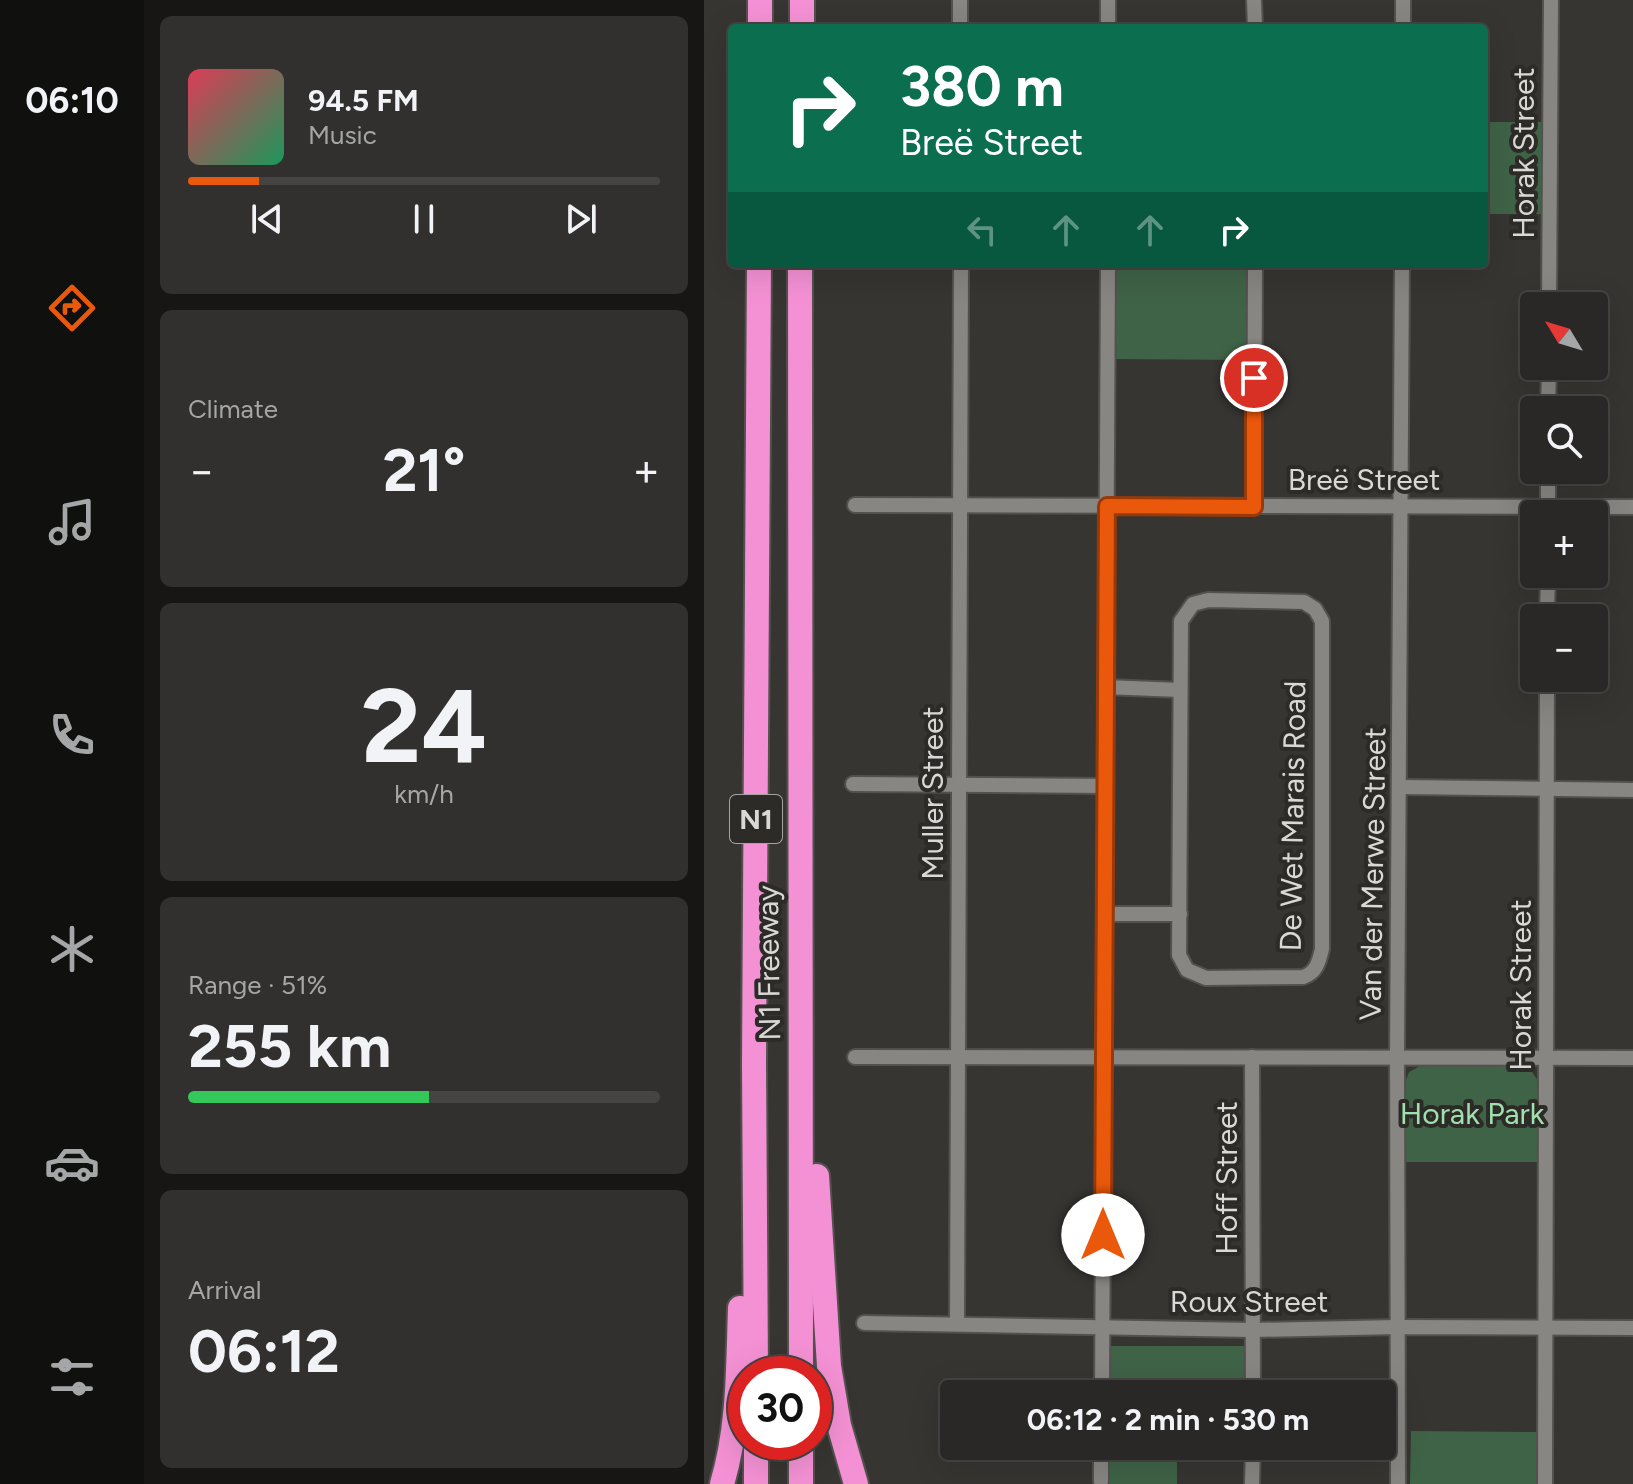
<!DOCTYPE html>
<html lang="en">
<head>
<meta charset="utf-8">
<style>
	body { margin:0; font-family:Figtree,sans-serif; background:#31302e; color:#f1f3f6; height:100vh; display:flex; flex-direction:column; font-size:30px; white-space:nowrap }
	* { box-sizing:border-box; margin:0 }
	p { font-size:26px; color:#a5a6a7 }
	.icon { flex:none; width:44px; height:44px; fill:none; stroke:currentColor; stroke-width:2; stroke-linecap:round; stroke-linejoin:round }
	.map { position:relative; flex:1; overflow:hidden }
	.details { display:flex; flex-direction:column; gap:16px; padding:16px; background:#171615; width:560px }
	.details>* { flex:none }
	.top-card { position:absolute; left:24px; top:24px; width:760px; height:244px; border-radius:8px; box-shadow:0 8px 32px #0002,0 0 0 2px #454443; background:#0b6e4f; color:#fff; overflow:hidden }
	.needle { width:52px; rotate:308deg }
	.controls { position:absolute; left:816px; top:292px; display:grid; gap:16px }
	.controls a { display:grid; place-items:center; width:88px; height:88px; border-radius:8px; background:#292826; box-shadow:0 8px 32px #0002,0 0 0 2px #454443; font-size:40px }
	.speed { position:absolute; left:24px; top:1356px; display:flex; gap:16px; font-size:40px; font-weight:700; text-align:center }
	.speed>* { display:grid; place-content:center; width:104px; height:104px; border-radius:50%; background:#292826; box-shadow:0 8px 32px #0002,0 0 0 2px #454443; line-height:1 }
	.speed .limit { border:12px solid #d22; background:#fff; color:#111 }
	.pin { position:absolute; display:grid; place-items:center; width:68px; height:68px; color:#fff; margin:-34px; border:4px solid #fff; border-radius:50%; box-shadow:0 2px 8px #0007 }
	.me { position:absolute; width:88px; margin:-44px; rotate:0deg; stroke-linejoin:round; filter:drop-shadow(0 0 6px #0008) }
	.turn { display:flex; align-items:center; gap:28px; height:168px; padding:0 40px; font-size:36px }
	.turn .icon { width:104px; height:104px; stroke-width:2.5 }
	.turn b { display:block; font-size:56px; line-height:68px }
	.lanes { display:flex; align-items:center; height:76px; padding:0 40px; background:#0003; justify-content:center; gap:40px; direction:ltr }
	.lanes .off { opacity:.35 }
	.big { font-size:60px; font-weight:700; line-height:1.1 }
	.details .tile { flex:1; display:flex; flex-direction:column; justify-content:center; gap:12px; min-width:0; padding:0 28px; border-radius:12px; background:#31302e }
	.details .dial { align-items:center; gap:0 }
	.dial b { font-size:104px; line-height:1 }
	.song { display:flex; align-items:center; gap:24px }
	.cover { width:96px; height:96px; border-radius:12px; background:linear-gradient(135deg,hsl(350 70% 55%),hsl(150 70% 35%)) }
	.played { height:8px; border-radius:4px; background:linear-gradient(90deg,#ea580c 15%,#454443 15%) }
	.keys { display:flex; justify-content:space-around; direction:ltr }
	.heat { display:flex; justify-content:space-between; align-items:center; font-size:44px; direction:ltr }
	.charge { height:12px; border-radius:6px; background:linear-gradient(90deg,#34c759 51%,#454443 0) }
	.trip { position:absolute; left:236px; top:1380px; width:456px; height:80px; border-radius:8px; background:#292826; box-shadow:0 8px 32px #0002,0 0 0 2px #454443; font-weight:700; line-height:80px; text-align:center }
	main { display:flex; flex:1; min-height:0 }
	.tab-bar { display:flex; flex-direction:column; width:144px; justify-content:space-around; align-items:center; background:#10100f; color:#a5a6a7 }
	.tab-bar .icon { width:56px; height:56px }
	.tab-bar .selected { color:#ea580c }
	.tab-bar b { font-size:36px; color:#f1f3f6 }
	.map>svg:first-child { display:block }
	.green { fill:#3f6347 }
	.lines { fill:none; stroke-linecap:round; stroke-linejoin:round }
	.minor-casing { stroke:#53514f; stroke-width:18 }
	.motorway-casing { stroke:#53514f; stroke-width:28 }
	.minor { stroke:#888682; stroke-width:14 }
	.motorway { stroke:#f491d4; stroke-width:24 }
	.route-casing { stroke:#983908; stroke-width:20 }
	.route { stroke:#ea580c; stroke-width:14 }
	.labels { text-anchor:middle; stroke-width:8; stroke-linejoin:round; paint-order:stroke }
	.shield { fill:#2d2b28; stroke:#a5a4a2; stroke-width:2 }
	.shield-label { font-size:28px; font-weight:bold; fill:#d9d8d6 }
	.street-label { font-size:30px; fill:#d9d8d6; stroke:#2d2b28 }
	.park-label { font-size:30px; fill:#9fe0ae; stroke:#2d2b28 }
</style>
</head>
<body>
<main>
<nav class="tab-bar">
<b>06:10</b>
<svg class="icon selected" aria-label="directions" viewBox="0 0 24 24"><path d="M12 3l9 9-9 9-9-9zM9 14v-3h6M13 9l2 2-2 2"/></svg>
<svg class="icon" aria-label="music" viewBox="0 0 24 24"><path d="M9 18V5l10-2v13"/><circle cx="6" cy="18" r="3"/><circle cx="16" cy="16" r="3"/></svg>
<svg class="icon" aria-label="phone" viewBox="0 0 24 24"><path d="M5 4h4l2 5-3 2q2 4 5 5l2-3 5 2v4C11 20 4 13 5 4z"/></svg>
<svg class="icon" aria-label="climate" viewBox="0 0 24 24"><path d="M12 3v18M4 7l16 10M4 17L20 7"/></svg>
<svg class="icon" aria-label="car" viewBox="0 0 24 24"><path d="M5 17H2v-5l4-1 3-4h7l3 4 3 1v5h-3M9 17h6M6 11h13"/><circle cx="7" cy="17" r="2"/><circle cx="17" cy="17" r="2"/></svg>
<svg class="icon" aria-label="filters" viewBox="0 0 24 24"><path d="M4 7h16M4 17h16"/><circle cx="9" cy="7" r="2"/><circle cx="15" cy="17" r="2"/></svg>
</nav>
<section class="details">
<div class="tile">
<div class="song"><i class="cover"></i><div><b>94.5 FM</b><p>Music</p></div></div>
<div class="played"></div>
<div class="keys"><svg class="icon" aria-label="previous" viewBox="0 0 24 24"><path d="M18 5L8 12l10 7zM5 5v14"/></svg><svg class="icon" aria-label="pause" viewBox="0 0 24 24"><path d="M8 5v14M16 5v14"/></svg><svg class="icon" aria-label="next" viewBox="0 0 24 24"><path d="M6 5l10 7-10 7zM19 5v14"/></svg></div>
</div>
<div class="tile"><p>Climate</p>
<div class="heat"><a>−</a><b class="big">21°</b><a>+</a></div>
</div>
<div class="tile dial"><b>24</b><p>km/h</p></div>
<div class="tile"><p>Range · 51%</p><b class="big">255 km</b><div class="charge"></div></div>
<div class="tile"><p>Arrival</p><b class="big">06:12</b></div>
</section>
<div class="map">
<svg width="929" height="1484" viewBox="0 0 929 1484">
	<rect width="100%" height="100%" fill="#373532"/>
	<g class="green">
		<rect x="780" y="122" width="59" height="92"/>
		<polygon points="409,264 545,264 545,360 409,359"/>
		<polygon points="718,1065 818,1065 828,1072 834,1081 834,1162 701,1162 702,1080 705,1072"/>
		<polygon points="405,1346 543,1346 542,1394 405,1394"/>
		<polygon points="707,1431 835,1432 836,1484 706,1484"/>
		<rect x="405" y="1446" width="68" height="38"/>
	</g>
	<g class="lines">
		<g class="minor-casing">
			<g id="minor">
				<polyline points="256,0 256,28"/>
				<polyline points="404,0 404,28"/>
				<polyline points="550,0 551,28"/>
				<polyline points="699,28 699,0"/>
				<polyline points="845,306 847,0"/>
				<polyline points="844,410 845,366"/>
				<polyline points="151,505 929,507"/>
				<polyline points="550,507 551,264"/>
				<polyline points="844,514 844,470"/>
				<path d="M504 600 600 602 611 609 618 621V949C615 962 612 973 599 977L502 978 483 970 475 955 477 621 489 604Z"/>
				<polyline points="843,618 844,574"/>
				<polyline points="401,687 476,690"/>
				<polyline points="149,784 401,786"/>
				<polyline points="696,787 929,790"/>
				<polyline points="401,914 476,914"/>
				<polyline points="151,1057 929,1058"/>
				<polyline points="548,1057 549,1394"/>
				<polyline points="160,1323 549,1330 694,1327 929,1328"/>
				<polyline points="253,1323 257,264"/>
				<polyline points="398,1394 404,264"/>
				<polyline points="397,1481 397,1446"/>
				<polyline points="548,1484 549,1446"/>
				<polyline points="694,1484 693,1056 698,264"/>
				<polyline points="841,1484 843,678"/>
			</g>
		</g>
		<g class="motorway-casing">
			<g id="motorway">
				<polyline points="98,0 98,28"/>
				<polyline points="56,28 56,0"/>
				<polyline points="96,264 97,1374"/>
				<polyline points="113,1176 125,1366 135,1425 152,1484"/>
				<polyline points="52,1374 50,1064 55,264"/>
				<path d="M18 1484C35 1427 34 1367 36 1308"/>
				<polyline points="52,1484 52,1442"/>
				<polyline points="97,1484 97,1442"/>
			</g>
		</g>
		<use href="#minor" class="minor"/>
		<use href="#motorway" class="motorway"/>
	</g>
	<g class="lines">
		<g class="route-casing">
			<polyline id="route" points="399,1235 403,506 550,507 550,378"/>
		</g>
		<use href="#route" class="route"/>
	</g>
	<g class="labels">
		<rect class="shield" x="26" y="795" width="52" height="48" rx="6"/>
		<g class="shield-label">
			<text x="52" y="829">N1</text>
		</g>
		<g class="street-label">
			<text transform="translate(820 153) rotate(-90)" y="10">Horak Street</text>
			<text x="660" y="490">Breë Street</text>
			<text transform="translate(229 793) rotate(-90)" y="10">Muller Street</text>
			<text transform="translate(589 816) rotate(-89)" y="10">De Wet Marais Road</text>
			<text transform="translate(669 874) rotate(-89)" y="10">Van der Merwe Street</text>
			<text transform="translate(65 963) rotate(-91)" y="10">N1 Freeway</text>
			<text transform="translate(817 985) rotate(-90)" y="10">Horak Street</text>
			<text transform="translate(523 1178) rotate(-90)" y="10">Hoff Street</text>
			<text x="545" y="1312">Roux Street</text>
		</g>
		<g class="park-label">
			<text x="768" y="1124">Horak Park</text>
		</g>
	</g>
</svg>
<div class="controls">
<a><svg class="needle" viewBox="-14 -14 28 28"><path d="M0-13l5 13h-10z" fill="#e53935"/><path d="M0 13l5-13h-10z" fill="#a5a6a7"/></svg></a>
<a><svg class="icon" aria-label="search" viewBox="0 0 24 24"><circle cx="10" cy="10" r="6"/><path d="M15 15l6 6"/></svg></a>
<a>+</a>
<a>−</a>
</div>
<div class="speed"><div class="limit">30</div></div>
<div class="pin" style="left:550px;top:378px;background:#d93025"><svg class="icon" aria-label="arrive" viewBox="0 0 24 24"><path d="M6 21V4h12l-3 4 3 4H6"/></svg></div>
<svg class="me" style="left:399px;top:1235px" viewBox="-20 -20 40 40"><circle r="19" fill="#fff"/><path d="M0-13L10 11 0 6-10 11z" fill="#ea580c"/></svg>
<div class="trip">06:12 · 2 min · 530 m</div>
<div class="top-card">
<div class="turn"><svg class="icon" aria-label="right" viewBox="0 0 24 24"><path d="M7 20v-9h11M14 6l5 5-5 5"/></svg><div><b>380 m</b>Breë Street</div></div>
<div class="lanes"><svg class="icon off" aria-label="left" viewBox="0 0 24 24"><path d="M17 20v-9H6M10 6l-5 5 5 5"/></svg><svg class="icon off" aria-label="ahead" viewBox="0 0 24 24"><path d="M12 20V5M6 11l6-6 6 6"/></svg><svg class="icon off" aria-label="ahead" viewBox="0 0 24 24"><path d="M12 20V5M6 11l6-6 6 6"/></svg><svg class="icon" aria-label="right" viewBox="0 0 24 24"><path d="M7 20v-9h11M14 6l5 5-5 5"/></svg></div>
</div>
</div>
</main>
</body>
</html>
